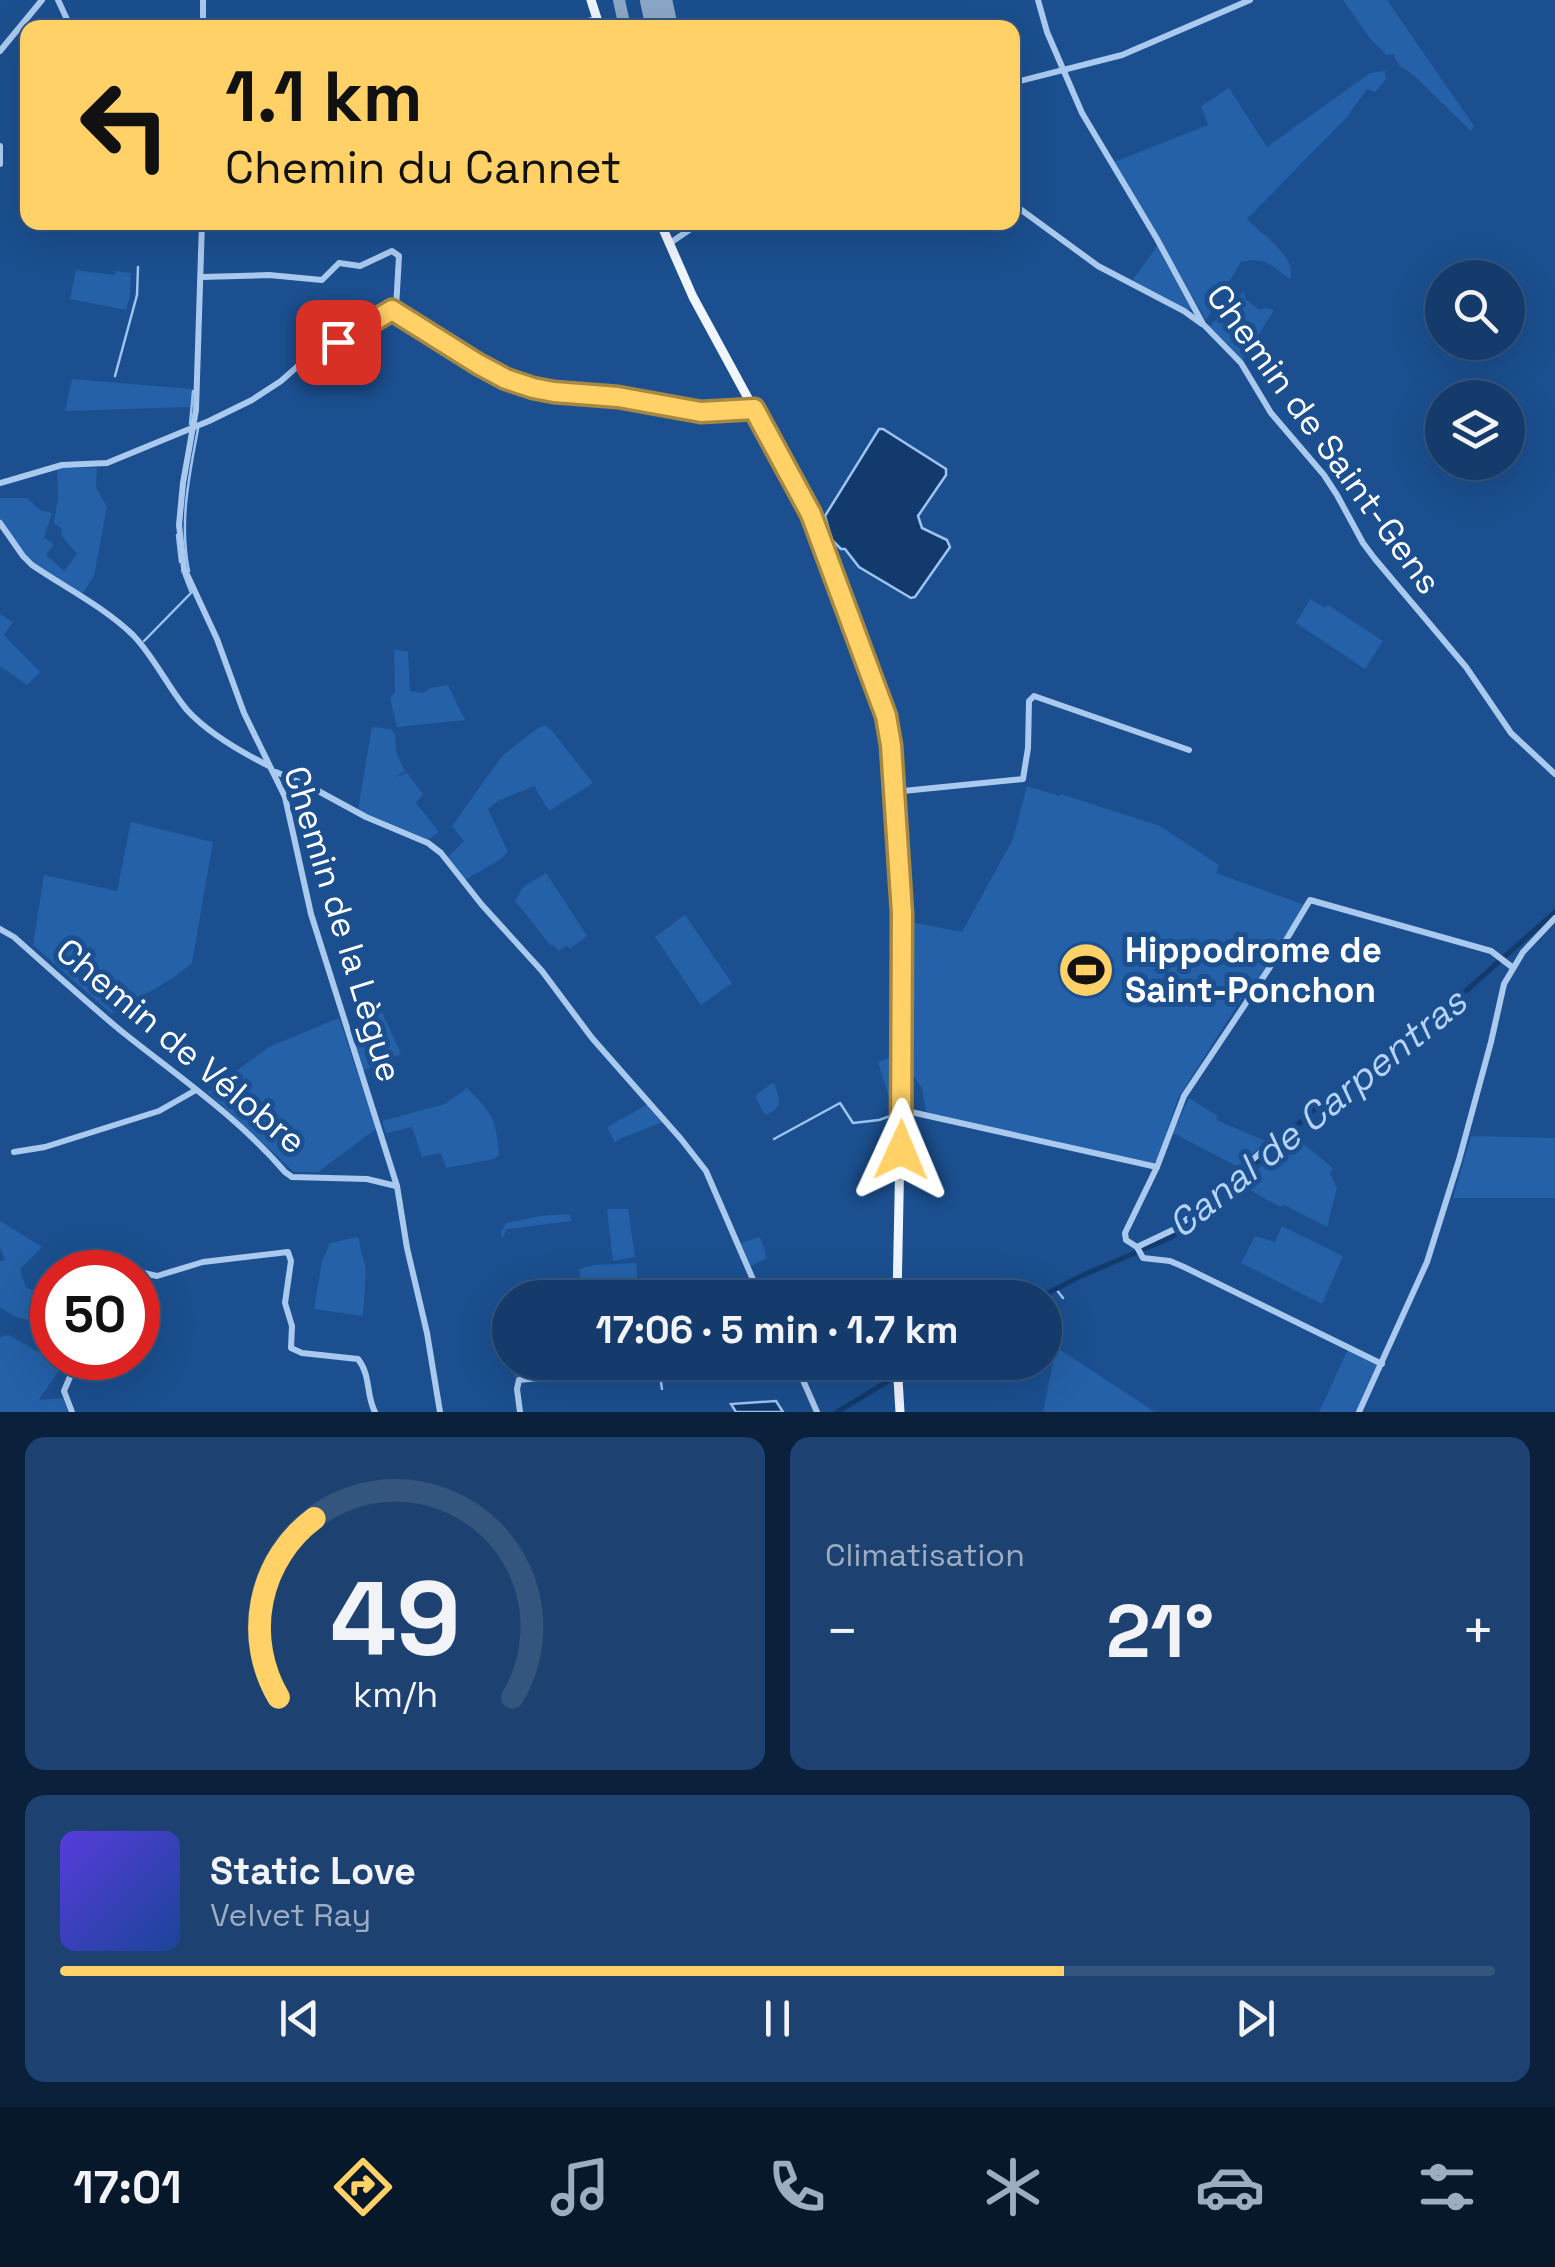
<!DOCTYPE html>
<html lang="fr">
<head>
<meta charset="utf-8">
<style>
	body { margin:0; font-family:"Space Grotesk",sans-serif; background:#1d4271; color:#f1f3f6; height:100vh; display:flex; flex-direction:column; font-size:38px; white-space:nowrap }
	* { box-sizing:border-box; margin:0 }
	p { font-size:32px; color:#9dadc1 }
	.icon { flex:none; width:55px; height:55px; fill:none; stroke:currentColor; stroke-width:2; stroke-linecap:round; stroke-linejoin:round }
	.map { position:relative; height:1412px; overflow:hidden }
	.details { display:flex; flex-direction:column; gap:25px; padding:25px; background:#0b203b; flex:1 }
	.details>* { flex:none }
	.hud { position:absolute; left:20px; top:20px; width:1000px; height:210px; border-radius:20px; box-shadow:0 10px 40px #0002,0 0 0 2px #33557e; background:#ffd166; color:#111; overflow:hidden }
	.tools { position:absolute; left:1425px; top:260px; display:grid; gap:20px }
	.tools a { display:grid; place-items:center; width:100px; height:100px; border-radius:50%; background:#143b6b; box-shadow:0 10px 40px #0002,0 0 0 2px #33557e; font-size:50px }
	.speed { position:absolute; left:30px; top:1250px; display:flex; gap:20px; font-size:50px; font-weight:700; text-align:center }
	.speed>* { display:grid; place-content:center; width:130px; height:130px; border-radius:50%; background:#143b6b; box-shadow:0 10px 40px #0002,0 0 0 2px #33557e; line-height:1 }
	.speed .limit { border:15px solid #d22; background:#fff; color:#111 }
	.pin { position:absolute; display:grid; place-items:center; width:85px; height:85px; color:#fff; margin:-42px; border-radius:20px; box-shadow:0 5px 15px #0006 }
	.me { position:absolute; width:110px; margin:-55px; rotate:1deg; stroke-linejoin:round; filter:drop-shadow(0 0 8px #0008) }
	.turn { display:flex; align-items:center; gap:35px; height:210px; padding:0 40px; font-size:45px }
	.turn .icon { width:130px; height:130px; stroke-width:2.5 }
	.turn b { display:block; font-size:70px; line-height:85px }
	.big { font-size:75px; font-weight:800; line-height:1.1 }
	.details .widget { flex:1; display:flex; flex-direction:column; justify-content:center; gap:15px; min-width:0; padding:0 35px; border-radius:20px; background:#1d4271 }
	.details .dial { align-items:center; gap:0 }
	.dial svg { height:260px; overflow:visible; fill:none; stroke:#33557e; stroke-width:7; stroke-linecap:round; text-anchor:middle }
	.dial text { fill:#f1f3f6; stroke:none }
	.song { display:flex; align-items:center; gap:30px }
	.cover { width:120px; height:120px; border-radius:15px; background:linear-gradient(135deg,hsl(250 70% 55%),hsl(220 70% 35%)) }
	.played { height:10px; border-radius:5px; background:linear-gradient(90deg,#ffd166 70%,#33557e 70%) }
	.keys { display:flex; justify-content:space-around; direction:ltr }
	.heat { display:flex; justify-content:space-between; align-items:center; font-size:55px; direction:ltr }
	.details .tiles { flex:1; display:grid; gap:25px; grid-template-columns:1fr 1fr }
	.widget:last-child { grid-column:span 2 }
	.trip { position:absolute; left:492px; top:1280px; width:570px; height:100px; border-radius:50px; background:#143b6b; box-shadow:0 10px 40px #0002,0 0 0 2px #33557e; font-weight:800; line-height:100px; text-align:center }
	.tab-bar { display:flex; height:160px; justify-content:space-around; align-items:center; background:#08182b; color:#9dadc1 }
	.tab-bar .icon { width:70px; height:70px }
	.tab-bar .selected { color:#ffd166 }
	.tab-bar b { font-size:45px; color:#f1f3f6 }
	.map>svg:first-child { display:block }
	.green { fill:#2461a8 }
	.water { fill:#123a6d; stroke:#9cc4f0; stroke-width:2.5 }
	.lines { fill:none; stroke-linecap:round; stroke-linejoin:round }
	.stream { stroke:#9cc4f0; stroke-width:2.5 }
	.canal { stroke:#123a6d; stroke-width:5 }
	.taxiway { stroke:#8da7c7; stroke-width:12 }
	.runway { stroke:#8da7c7; stroke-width:32 }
	.minor { stroke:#a9c9ee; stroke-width:6 }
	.major { stroke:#f0f6ff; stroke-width:9 }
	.route-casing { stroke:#a68842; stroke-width:25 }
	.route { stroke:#ffd166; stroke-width:18 }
	.labels { text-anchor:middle; stroke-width:10; stroke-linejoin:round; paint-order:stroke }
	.street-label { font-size:35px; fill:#fff; stroke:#1b4f8f }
	.poi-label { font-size:35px; font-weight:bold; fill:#fff; stroke:#1b4f8f; text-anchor:start }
	.water-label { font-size:38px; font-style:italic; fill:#b5d3f5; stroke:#1b4f8f }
</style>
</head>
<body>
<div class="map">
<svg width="1555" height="1412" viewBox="0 0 1555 1412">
	<rect width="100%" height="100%" fill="#1b4f8f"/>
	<g class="green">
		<polygon points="1343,0 1387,0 1474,126 1471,131 1413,75 1399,65 1393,54 1387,55 1371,40"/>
		<path d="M1385 71 1386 79 1375 92 1367 89 1347 117 1247 219C1262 235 1297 255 1290 279 1270 266 1267 256 1241 262L1206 320 1114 162 1208 125 1201 106 1229 88 1267 147 1370 73Z"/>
		<polygon points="1157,246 1192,310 1186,310 1132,281"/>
		<polygon points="76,270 114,275 116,271 131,273 130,296 126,310 70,299"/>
		<polygon points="1244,291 1245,299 1260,310 1265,308 1274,310 1242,361 1209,327"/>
		<polygon points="72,379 192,389 190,407 65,411"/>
		<path d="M62 468H97L96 488 107 507 94 576 83 593C59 587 9 546 0 522 0 515 0 505 0 498H27L40 510 52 513 44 538 54 544 46 555 64 571 77 554 62 536 61 528 54 523 58 498 57 470Z"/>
		<polygon points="1310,599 1325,608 1328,605 1383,641 1365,669 1296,623"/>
		<polygon points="0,614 13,622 4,635 40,672 27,685 0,666"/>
		<polygon points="394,649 408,652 410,691 423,693 431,688 448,685 465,720 397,727 390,698 395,692"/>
		<polygon points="545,725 552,731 593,783 549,811 534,786 498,801 488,809 508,852 501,859 465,880 448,857 464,841 452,826 502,756 538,728"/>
		<polygon points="372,727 391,729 395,734 396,752 405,771 394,778 407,773 423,794 416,803 439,832 427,841 358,810"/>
		<polygon points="1027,786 1059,796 1061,794 1160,826 1219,865 1216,873 1305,905 1284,943 1246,999 1242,998 1178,1098 1158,1159 1153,1163 927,1116 922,1088 913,1075 907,1076 906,921 962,932 1013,839"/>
		<polygon points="131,822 213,842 192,963 176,976 112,1014 33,945 44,875 117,891"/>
		<polygon points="546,873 587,936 570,949 567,945 559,951 554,945 551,946 515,901 523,887"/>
		<polygon points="685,915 732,983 701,1005 655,937"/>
		<polygon points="382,1012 401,1054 362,1071 349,1032"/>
		<polygon points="339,1018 376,1129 318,1172 294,1172 208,1092 269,1047"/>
		<polygon points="900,1054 899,1096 889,1097 878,1062"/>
		<path d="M772 1083 775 1085C780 1101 783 1107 766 1115L763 1112 755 1096Z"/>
		<path d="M467 1088C493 1115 496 1117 499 1155L494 1159 446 1168 441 1153 422 1157 412 1127 386 1133 382 1121 445 1104Z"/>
		<polygon points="1189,1098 1218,1116 1216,1120 1266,1141 1238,1167 1173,1133"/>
		<polygon points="648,1104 663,1122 619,1139 615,1143 607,1127"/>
		<polygon points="1294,1136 1333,1168 1330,1174 1337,1188 1327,1227 1284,1205 1280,1207 1241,1185"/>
		<polygon points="1471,1136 1555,1138 1555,1198 1453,1198"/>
		<polygon points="607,1209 628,1209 635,1257 613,1261"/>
		<polygon points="569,1214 572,1221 507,1229 502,1239 501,1232 506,1223 540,1216"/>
		<polygon points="0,1221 42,1247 20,1269 26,1288 52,1296 52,1327 14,1316 0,1307 0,1261 5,1260 0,1247"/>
		<polygon points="1282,1226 1343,1256 1322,1304 1241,1263 1255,1236 1275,1242"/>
		<polygon points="358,1237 366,1270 363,1316 314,1309 322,1261 330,1243"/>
		<polygon points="760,1237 767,1258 751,1266 741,1243"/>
		<polygon points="636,1263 639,1297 583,1297 579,1269 594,1265"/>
		<polygon points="9,1335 62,1366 39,1400 63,1398 68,1412 0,1412 0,1337"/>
		<polygon points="1056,1347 1155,1412 1043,1412"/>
		<polygon points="1348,1349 1379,1364 1357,1412 1319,1412"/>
		<polygon points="513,1363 585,1363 585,1368 525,1375 515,1380"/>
	</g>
	<g class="water">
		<polygon points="879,429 883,429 946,469 946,475 918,516 922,528 947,540 950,547 915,597 911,598 859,567 845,549 841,549 832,540 825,516"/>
		<polygon points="776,1401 783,1412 736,1412 731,1404"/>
	</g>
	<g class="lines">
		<g class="stream">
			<polyline points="115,376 137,295 138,267"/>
			<polyline points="190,424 193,391"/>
			<polyline points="177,535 180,562"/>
			<path d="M189 571C179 523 189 476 198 429"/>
			<polyline points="144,641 191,593 182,570"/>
			<polyline points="774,1139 840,1103 853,1123 879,1120 896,1114"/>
			<polyline points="1056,1289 1063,1298"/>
			<polyline points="658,1362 662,1389"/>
		</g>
		<g class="canal">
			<polyline points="1038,1298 1081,1276 1172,1237 1343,1084 1432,1021 1555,912"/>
			<polyline points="837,1412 895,1377 906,1375 921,1362"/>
		</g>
		<polyline class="taxiway" points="619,0 625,28"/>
		<polyline class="runway" points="656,0 662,28"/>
		<g class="minor">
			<polyline points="58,0 71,28"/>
			<polyline points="1038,0 1047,32 1082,113 1157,239 1203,324 1241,363 1271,413 1324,475 1337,495 1363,543 1375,559 1466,667 1511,733 1555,774"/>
			<polyline points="203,28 203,0"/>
			<path d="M446 28C463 19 483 26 501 28"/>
			<polyline points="555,28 597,19"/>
			<polyline points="0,51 42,0"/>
			<polyline points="1012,83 1122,55 1250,0"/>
			<polyline points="0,146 0,164"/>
			<polyline points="1012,203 1098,266 1184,311 1202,324"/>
			<polyline points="202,222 196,410 183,483 179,525 184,568 217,639 244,713 285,797 311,914 397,1186 407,1248 427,1333 440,1412"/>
			<polyline points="670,243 701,222"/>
			<polyline points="202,277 269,275 322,280 339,263 360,266 392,251 399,256 396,308"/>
			<polyline points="0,483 62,465 107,463 209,421 252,400 281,381 307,358 339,342 392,311 478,364 507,379 533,388 554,392 617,397 701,412 754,409"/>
			<path d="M0 523 23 556 32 565C66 588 104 607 133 635 155 658 167 686 187 710 209 734 241 752 269 766"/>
			<polyline points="276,772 311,787 366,817 428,843 441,853 482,905 542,971 592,1038 681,1139 706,1171 761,1298"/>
			<polyline points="894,795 903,791 1023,779 1028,748 1029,701 1034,696 1189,750"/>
			<path d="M0 929 14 937C49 968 84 1000 120 1030 176 1075 238 1117 285 1172L292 1177 367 1179 396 1186"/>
			<polyline points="902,1110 1157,1167"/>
			<polyline points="14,1152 45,1147 159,1111 196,1090"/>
			<polyline points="1137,1247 1177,1228 1259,1154 1273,1138 1273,1132"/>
			<path d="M116 1272 131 1270 157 1276 203 1262 288 1252 291 1261 285 1303 292 1326 291 1348 302 1353 358 1359C371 1375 366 1396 375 1412"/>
			<polyline points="795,1362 817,1412"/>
			<polyline points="1382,1364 1184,1267 1170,1261 1143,1258 1137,1247 1126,1240 1125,1233 1157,1167 1184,1096 1270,967 1310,900 1491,951 1512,967"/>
			<polyline points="72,1412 64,1391 78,1358"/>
			<polyline points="520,1412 517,1389 519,1380 600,1372"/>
			<polyline points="1359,1412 1427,1262 1459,1160 1491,1042 1504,984 1523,952 1555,918"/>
		</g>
		<g class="major">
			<polyline points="591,0 600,28"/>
			<polyline points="660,222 693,297 811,514 883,703 891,745 901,913 903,1003 897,1298"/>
			<polyline points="897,1362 900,1412"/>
		</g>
	</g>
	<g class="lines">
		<g class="route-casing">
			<polyline id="route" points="338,342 392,310 478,364 506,379 533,388 554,392 618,397 701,412 754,409 811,514 886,716 891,745 902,913 901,1150"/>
		</g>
		<use href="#route" class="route"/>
	</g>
	<defs>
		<g id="stadium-disc" transform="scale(2.875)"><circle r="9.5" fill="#ffd166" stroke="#1b4f8f"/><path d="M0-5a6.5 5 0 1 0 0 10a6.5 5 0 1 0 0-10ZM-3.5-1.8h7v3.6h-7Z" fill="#111"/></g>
	</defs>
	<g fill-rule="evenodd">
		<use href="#stadium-disc" x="1086" y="970"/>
	</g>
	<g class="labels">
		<g class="street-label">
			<text transform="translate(1324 439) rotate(54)" y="12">Chemin de Saint-Gens</text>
			<text transform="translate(343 924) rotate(73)" y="12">Chemin de la Lègue</text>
			<text transform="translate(181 1046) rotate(40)" y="12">Chemin de Vélobre</text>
		</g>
		<g class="poi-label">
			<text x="1125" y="962">Hippodrome de<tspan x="1125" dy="40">Saint-Ponchon</tspan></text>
		</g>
		<g class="water-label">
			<text transform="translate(1317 1113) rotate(-39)" y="13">Canal de Carpentras</text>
		</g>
	</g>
</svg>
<div class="tools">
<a><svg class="icon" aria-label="search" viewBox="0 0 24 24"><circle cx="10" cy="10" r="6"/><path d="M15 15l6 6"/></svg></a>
<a><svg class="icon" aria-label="layers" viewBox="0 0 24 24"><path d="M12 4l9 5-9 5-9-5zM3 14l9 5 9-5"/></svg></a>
</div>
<div class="speed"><div class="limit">50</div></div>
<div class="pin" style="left:338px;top:342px;background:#d93025"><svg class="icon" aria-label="arrive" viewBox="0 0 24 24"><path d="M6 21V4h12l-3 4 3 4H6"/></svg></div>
<svg class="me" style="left:901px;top:1150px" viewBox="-20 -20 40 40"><path d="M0-17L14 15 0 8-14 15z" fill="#ffd166" stroke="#fff" stroke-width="4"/></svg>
<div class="trip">17:06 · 5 min · 1.7 km</div>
<div class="hud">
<div class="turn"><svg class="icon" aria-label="left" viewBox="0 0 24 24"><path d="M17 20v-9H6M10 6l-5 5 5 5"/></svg><div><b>1.1 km</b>Chemin du Cannet</div></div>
</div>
</div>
<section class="details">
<div class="tiles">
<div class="widget dial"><svg viewBox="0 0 100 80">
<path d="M14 69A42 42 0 1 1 86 69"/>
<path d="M14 69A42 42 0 0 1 25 14" stroke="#ffd166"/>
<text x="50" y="56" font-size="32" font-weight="700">49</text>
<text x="50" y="72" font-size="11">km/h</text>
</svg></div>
<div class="widget"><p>Climatisation</p>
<div class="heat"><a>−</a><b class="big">21°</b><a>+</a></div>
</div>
<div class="widget">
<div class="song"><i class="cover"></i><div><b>Static Love</b><p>Velvet Ray</p></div></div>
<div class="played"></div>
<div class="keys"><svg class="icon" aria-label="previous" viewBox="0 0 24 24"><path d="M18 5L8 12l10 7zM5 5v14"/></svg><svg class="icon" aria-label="pause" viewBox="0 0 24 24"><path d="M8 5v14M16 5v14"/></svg><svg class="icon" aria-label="next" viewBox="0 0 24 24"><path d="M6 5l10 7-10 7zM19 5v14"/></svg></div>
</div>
</div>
</section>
<nav class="tab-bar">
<b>17:01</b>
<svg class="icon selected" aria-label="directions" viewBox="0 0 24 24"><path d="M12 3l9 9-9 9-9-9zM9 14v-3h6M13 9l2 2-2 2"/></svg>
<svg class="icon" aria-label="music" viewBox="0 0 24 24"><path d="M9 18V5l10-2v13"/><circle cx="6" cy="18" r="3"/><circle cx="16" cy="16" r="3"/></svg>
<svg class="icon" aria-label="phone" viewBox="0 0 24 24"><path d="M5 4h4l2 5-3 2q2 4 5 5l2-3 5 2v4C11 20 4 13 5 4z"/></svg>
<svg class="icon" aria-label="climate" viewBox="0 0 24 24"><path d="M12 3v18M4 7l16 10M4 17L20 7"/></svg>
<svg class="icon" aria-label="car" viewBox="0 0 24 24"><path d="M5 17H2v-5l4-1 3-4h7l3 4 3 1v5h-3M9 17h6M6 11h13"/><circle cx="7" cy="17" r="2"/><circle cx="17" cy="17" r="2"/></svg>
<svg class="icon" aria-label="filters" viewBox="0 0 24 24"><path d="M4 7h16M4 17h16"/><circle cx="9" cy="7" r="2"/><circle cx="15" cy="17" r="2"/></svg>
</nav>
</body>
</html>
